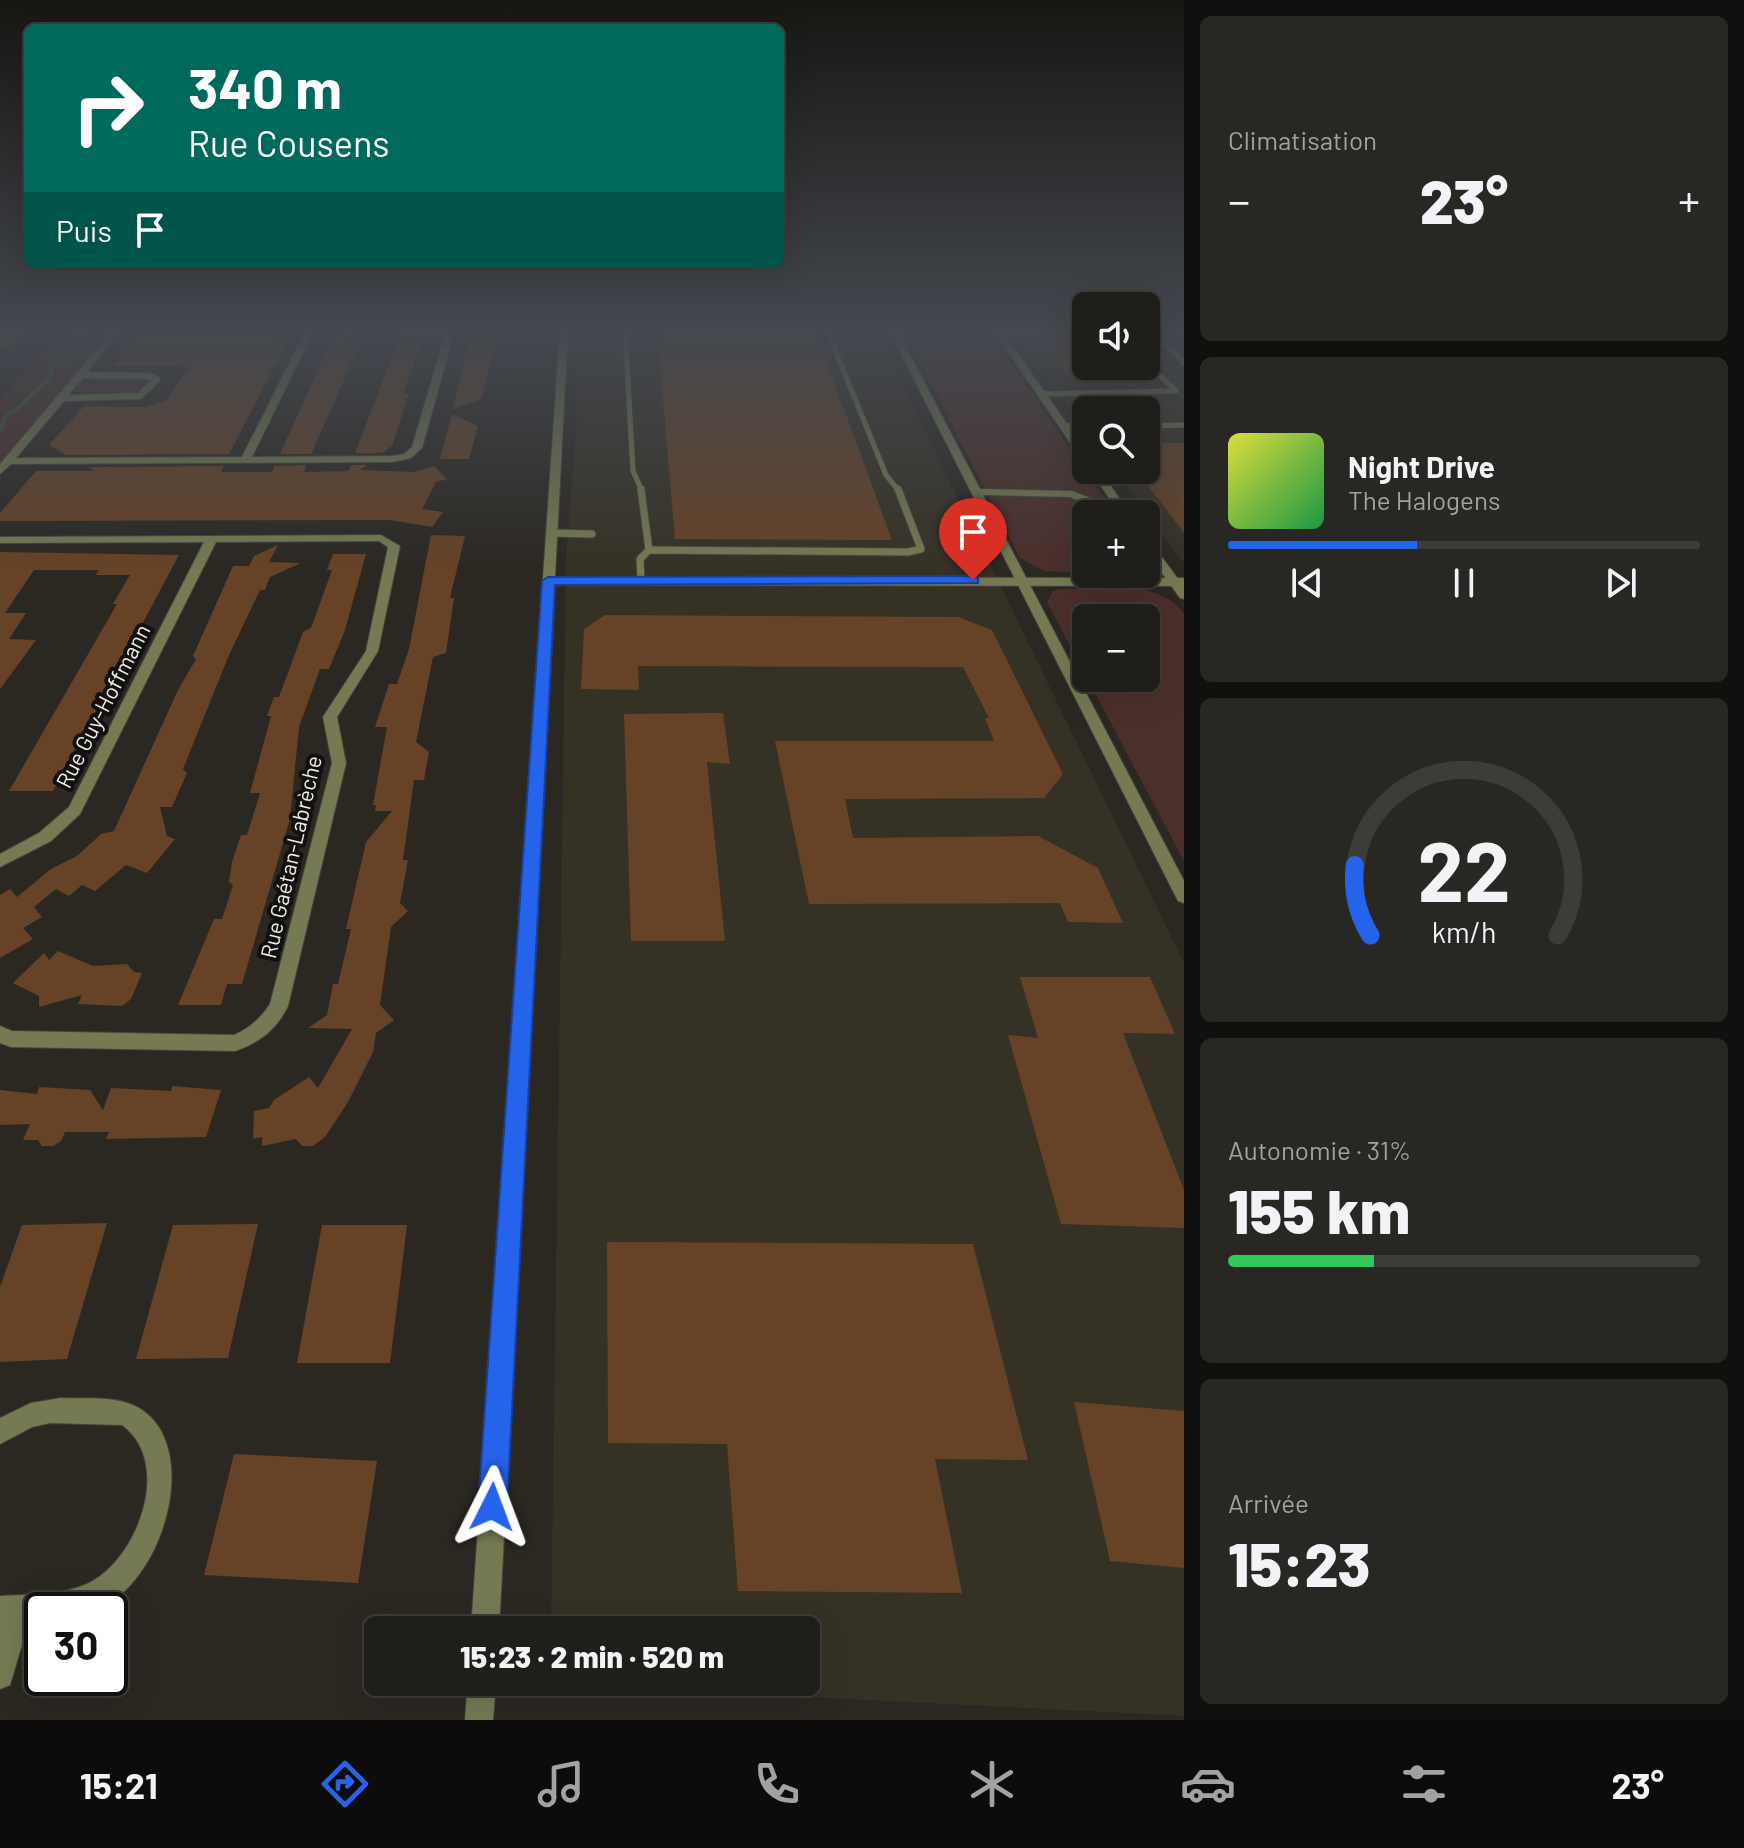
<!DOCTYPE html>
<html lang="fr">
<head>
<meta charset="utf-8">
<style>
	body { margin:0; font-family:Barlow,sans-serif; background:#282723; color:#f1f3f6; height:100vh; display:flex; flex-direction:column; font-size:30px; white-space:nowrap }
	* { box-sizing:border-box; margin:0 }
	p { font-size:26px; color:#a2a2a2 }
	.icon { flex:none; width:44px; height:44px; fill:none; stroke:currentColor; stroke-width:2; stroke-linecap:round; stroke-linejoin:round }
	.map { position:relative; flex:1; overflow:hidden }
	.side { display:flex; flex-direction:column; gap:16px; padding:16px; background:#12100e; width:560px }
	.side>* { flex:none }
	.hud { position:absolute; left:24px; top:24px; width:760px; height:244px; border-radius:12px; box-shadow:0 8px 32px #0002,0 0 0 2px #3d3c39; background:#00695c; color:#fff; overflow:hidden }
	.tools { position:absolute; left:1072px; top:292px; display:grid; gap:16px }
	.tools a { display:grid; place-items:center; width:88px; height:88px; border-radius:12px; background:#201e1a; box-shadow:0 8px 32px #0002,0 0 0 2px #3d3c39; font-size:40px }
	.speed { position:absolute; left:24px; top:1592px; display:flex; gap:16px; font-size:40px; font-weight:700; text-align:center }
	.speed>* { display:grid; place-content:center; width:104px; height:104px; border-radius:50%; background:#201e1a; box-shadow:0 8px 32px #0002,0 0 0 2px #3d3c39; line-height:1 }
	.speed .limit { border:4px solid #111; border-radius:12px; background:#fff; color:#111 }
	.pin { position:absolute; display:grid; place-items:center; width:68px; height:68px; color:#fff; margin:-82px -34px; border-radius:50% 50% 50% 0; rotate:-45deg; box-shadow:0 0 8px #0007 }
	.pin .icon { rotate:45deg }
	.me { position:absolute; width:88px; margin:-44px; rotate:3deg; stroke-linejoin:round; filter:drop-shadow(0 0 6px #0008) }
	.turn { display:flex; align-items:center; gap:28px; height:168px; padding:0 32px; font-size:36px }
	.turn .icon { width:104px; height:104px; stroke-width:2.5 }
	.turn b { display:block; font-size:56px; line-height:68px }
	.then { display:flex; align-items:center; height:76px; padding:0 32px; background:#0003; gap:16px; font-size:30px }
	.big { font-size:60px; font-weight:800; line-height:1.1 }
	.side .card { flex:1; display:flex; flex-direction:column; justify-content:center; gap:12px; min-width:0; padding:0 28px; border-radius:12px; background:#282723 }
	.side .dial { align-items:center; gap:0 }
	.dial svg { height:208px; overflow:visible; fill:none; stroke:#3d3c39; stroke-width:7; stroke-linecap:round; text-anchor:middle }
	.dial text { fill:#f1f3f6; stroke:none }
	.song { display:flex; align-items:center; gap:24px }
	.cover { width:96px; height:96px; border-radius:12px; background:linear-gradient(135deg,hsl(60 70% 55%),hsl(140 70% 35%)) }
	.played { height:8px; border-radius:4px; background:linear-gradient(90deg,#2563eb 40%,#3d3c39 40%) }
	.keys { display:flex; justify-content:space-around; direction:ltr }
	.heat { display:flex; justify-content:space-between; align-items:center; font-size:44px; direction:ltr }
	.charge { height:12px; border-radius:6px; background:linear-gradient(90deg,#34c759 31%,#3d3c39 0) }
	.trip { position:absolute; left:364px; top:1616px; width:456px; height:80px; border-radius:12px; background:#201e1a; box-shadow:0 8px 32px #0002,0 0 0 2px #3d3c39; font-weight:800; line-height:80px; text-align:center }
	.tab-bar { display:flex; height:128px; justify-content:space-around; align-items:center; background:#0d0c0a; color:#a2a2a2 }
	.tab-bar .icon { width:56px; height:56px }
	.tab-bar .current { color:#2563eb }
	.tab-bar b { font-size:36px; color:#f1f3f6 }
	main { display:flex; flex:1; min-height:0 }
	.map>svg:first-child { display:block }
	.built { fill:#363125 }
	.green { fill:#4b2f2b }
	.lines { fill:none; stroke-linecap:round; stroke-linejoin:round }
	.stream { stroke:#395737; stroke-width:4 }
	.building { fill:#664227 }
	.service-far1-casing { stroke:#47443e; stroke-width:6 }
	.service-casing { stroke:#47443e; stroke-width:9 }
	.minor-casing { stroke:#47443e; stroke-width:2 }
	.tertiary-casing { stroke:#47443e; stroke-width:2 }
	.service-far1 { stroke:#757a53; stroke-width:5 }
	.service { stroke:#757a53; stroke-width:7 }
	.minor { fill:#757a53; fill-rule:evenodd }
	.tertiary { fill:#757a53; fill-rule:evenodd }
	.route { fill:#2563eb; stroke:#184099; stroke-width:2 }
	.labels { text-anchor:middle; stroke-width:8; stroke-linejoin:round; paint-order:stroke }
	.street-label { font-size:22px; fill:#f0eeea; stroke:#12110e }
</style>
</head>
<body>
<main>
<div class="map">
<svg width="1184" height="1720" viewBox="0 0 1184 1720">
	<rect width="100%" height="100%" fill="#2b2822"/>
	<g class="built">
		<polygon points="569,330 876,330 1184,963 1184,1716 551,1684 806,1682 806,1630 551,1630 566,556 577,417"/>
		<polygon points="1012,330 1086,330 1086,366 1146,366 1146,330 1184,330 1184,563 1115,470 1146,470 1146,410 1086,410 1086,430"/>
	</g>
	<g class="green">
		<polygon points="64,330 118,330 0,473 0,398"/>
		<polygon points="904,330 988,330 1106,501 1089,503 1104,514 1086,514 1086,573 1044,571 1020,558"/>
		<polygon points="93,377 147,377 152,381 138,395 73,392 84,379"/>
		<path d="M1061 589C1102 589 1158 577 1184 614V861L1087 678H1146V618H1086V676L1047 602 1053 591Z"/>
	</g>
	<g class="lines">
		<path class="stream" d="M0 432 5 417C25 406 30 392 49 380L52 368 69 358 63 344 89 330"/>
	</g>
	<g class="building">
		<polygon points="0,330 37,330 0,352"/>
		<polygon points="657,330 815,330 892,540 675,539"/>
		<polygon points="356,331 349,348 358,348 311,454 280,454 332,339"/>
		<polygon points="139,334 273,335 272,338 284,338 284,348 229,454 66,455 49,445 84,406 145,407 166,400 190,367 113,366"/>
		<polygon points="399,339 424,339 403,393 409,393 392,446 382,453 355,453"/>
		<polygon points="469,339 497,339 481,399 453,409"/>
		<polygon points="1043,339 1074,339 1086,353 1086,374 1065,374 1045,348 1050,348"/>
		<polygon points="452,414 478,426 469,459 440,459"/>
		<polygon points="1146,443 1184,443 1184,533 1136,470 1146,470"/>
		<polygon points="306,465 304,472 348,471 351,465 367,465 360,470 414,472 434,466 447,479 436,482 422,509 443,512 432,527 390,520 0,521 0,513 36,471 96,471 88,467 224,466 221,472 272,472 275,466"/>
		<polygon points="431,535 465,536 450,598 454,598 446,653 433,657 416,742 429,752 424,780 414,780 403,860 408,860 400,903 408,911 391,927 380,1005 394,1020 376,1033 373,1052 348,1102 325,1137 313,1146 302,1146 296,1139 262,1146 262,1137 253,1139 254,1111 269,1108 274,1100 309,1077 318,1088 352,1029 308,1028 327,1015 333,984 338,984 351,929 346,929 366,842 392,811 375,811 376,805 373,805 387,727 375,727 389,684 397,684 409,649"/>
		<polygon points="278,545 269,562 301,563 270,577 265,590 260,590 229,655 183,769 187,773 172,807 160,807 167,836 175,839 147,873 126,865 95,891 82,885 69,896 56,889 34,907 42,917 23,928 33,939 0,958 0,895 10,889 17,897 51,869 77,856 101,834 114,831 178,690 196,659 193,656 233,566 249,566 254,556"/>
		<polygon points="0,552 179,555 53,791 9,791 117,604 113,604 130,575 96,575 99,570 34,570 5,613 26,613 9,639 36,640 0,689"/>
		<polygon points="333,554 366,554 345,630 329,669 320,669 299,727 290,819 242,984 227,984 221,1005 178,1005 214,919 222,919 233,885 229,882 232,862 241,835 247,835 260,793 250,793 271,716 267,716 274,697 279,697 303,632 311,628 332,570 327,570"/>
		<polygon points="605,615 958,617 992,630 1063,774 1044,798 845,799 853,838 1038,836 1098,868 1123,923 1068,922 1060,903 809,904 775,741 994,741 985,718 989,718 963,667 638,666 639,690 581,689 584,629"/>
		<polygon points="723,713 730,764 707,762 725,941 631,941 624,714"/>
		<polygon points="58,951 93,966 127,964 134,972 142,973 131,999 122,1006 78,1004 82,995 39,1007 39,996 13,983 44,953 49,960"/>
		<polygon points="1020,977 1150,977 1175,1034 1123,1033 1184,1190 1184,1228 1061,1224 1008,1035 1038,1038"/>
		<polygon points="172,1086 221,1090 206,1137 106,1139 109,1132 65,1132 61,1141 53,1146 42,1146 38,1140 23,1140 30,1124 0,1125 0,1090 37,1094 39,1087 90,1090 103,1110 111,1088 171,1091"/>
		<polygon points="107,1223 67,1359 0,1362 0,1287 22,1225"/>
		<polygon points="258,1224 228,1358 136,1359 173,1225"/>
		<polygon points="322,1225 407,1225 390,1363 297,1363"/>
		<polygon points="607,1242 973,1244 1028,1460 935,1459 962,1593 738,1591 727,1444 608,1443"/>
		<polygon points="1074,1402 1184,1411 1184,1568 1110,1561"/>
		<polygon points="234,1454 377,1461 358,1583 204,1575"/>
	</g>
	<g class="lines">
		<g class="service-far1-casing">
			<g id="service-far1">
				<polyline points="625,330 633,471 642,491"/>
				<polyline points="827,330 886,475 899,491"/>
				<polyline points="1153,330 1184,363"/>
				<polyline points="999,333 1062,330"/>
				<polyline points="1041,394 1176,391 1146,362"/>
				<polyline points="1064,426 1086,426"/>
				<polyline points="1146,426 1184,425"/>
			</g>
		</g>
		<g class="service-casing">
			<g id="service">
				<polyline points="641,489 649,550"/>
				<polyline points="551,533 592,534"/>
				<polyline points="641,581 640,559 649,550 908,552 921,549 898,489"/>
			</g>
		</g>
		<g class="minor-casing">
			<g id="minor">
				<path d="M113 330H122L87 372 149 373 160 377V381L141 399 64 401 16 458 242 457 306 330H314L252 457 392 456 404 454 412 447 444 338 438 335 367 330H439L453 337 422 448 411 458 392 462 11 464 0 474V464ZM83 378 148 379 151 380 138 393 68 395Z"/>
				<polygon points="560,330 568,330 555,577 1184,578 1184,586 555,585 499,1630 471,1630"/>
				<path d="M381 535 400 546 378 651 337 717 346 763 288 1006C276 1030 260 1042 235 1051L11 1047 0 1043V1026L12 1031 234 1035C250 1028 261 1018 270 1004L332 763 323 717 366 651 388 547 379 541 216 542 80 814 51 841 0 867V854L39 833 69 807 204 542 0 543V537Z"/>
				<path d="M61 1398C86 1399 116 1395 139 1408 206 1448 159 1595 91 1610 76 1613 57 1610 42 1610V1620L29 1621 10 1685 0 1689V1596C29 1594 64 1596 91 1582 139 1556 173 1462 122 1425L50 1423 32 1427 0 1444V1418L31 1403Z"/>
				<polygon points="468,1682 496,1682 493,1720 465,1720"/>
			</g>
		</g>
		<g class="tertiary-casing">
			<g id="tertiary">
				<polygon points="889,330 897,330 980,489 1072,491 1116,508 1090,470 1100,470 1130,514 1111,514 1070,497 983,495 1184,881 1184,903 1178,901 1176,897"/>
				<polygon points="993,330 1001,330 1086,451 1086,461 1082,460"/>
				<polygon points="1146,540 1150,541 1184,587 1184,599 1180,598 1146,551"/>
			</g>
		</g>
		<use href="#service-far1" class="service-far1"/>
		<use href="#service" class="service"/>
		<use href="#minor" class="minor"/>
		<use href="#tertiary" class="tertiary"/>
	</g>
	<linearGradient id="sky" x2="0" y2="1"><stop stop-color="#181613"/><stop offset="0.58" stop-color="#44484f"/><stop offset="1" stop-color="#44484f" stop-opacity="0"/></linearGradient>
	<rect width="1184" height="571" fill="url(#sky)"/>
	<polygon class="route" points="973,576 978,578 978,583 555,585 507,1507 503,1517 492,1521 482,1517 478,1507 542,581 548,577"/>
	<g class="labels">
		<g class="street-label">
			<text transform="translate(103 706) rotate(-63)" y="8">Rue Guy-Hoffmann</text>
			<text transform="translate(291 857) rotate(-77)" y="8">Rue Gaétan-Labrèche</text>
		</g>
	</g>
</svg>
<div class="tools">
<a><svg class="icon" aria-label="sound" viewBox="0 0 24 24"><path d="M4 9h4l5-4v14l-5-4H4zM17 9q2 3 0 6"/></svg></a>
<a><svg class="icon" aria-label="search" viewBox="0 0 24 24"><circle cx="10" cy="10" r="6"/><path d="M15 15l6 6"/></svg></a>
<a>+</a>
<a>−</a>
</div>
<div class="speed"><div class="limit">30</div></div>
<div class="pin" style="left:973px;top:580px;background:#d93025"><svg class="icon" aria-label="arrive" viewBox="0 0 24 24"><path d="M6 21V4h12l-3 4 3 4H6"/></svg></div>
<svg class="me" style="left:492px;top:1507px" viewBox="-20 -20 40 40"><path d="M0-17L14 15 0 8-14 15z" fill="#2563eb" stroke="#fff" stroke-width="4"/></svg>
<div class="trip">15:23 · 2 min · 520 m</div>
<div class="hud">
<div class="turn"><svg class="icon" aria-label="right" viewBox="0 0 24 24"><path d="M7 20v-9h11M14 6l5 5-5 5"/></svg><div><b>340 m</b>Rue Cousens</div></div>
<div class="then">Puis<svg class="icon" aria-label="arrive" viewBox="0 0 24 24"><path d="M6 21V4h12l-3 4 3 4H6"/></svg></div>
</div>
</div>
<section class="side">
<div class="card"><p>Climatisation</p>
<div class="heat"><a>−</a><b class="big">23°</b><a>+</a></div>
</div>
<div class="card">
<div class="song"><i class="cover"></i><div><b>Night Drive</b><p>The Halogens</p></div></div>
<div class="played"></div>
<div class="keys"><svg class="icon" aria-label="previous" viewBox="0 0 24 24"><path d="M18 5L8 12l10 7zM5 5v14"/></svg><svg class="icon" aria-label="pause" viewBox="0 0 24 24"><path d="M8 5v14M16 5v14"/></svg><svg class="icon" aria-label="next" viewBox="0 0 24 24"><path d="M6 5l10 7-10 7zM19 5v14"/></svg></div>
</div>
<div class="card dial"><svg viewBox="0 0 100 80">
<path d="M14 69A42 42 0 1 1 86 69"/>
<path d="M14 69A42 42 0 0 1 8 42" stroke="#2563eb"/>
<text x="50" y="56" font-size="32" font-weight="700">22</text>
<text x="50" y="72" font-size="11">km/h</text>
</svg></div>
<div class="card"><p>Autonomie · 31%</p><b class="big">155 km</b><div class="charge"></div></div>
<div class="card"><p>Arrivée</p><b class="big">15:23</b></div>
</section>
</main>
<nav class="tab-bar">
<b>15:21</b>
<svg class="icon current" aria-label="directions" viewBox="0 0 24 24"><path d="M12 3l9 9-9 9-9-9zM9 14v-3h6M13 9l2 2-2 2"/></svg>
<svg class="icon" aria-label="music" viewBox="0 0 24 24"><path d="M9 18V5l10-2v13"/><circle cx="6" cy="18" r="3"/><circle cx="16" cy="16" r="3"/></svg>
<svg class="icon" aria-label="phone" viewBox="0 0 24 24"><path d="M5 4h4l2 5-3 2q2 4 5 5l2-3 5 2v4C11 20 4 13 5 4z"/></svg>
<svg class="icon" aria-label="climate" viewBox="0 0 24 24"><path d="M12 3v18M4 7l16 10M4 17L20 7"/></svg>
<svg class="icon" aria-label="car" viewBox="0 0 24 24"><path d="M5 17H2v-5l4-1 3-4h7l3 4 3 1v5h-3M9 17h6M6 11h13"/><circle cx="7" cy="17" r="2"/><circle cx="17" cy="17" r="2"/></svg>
<svg class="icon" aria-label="filters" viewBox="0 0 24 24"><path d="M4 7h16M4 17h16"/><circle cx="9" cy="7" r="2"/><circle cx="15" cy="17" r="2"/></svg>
<b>23°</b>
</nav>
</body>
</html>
